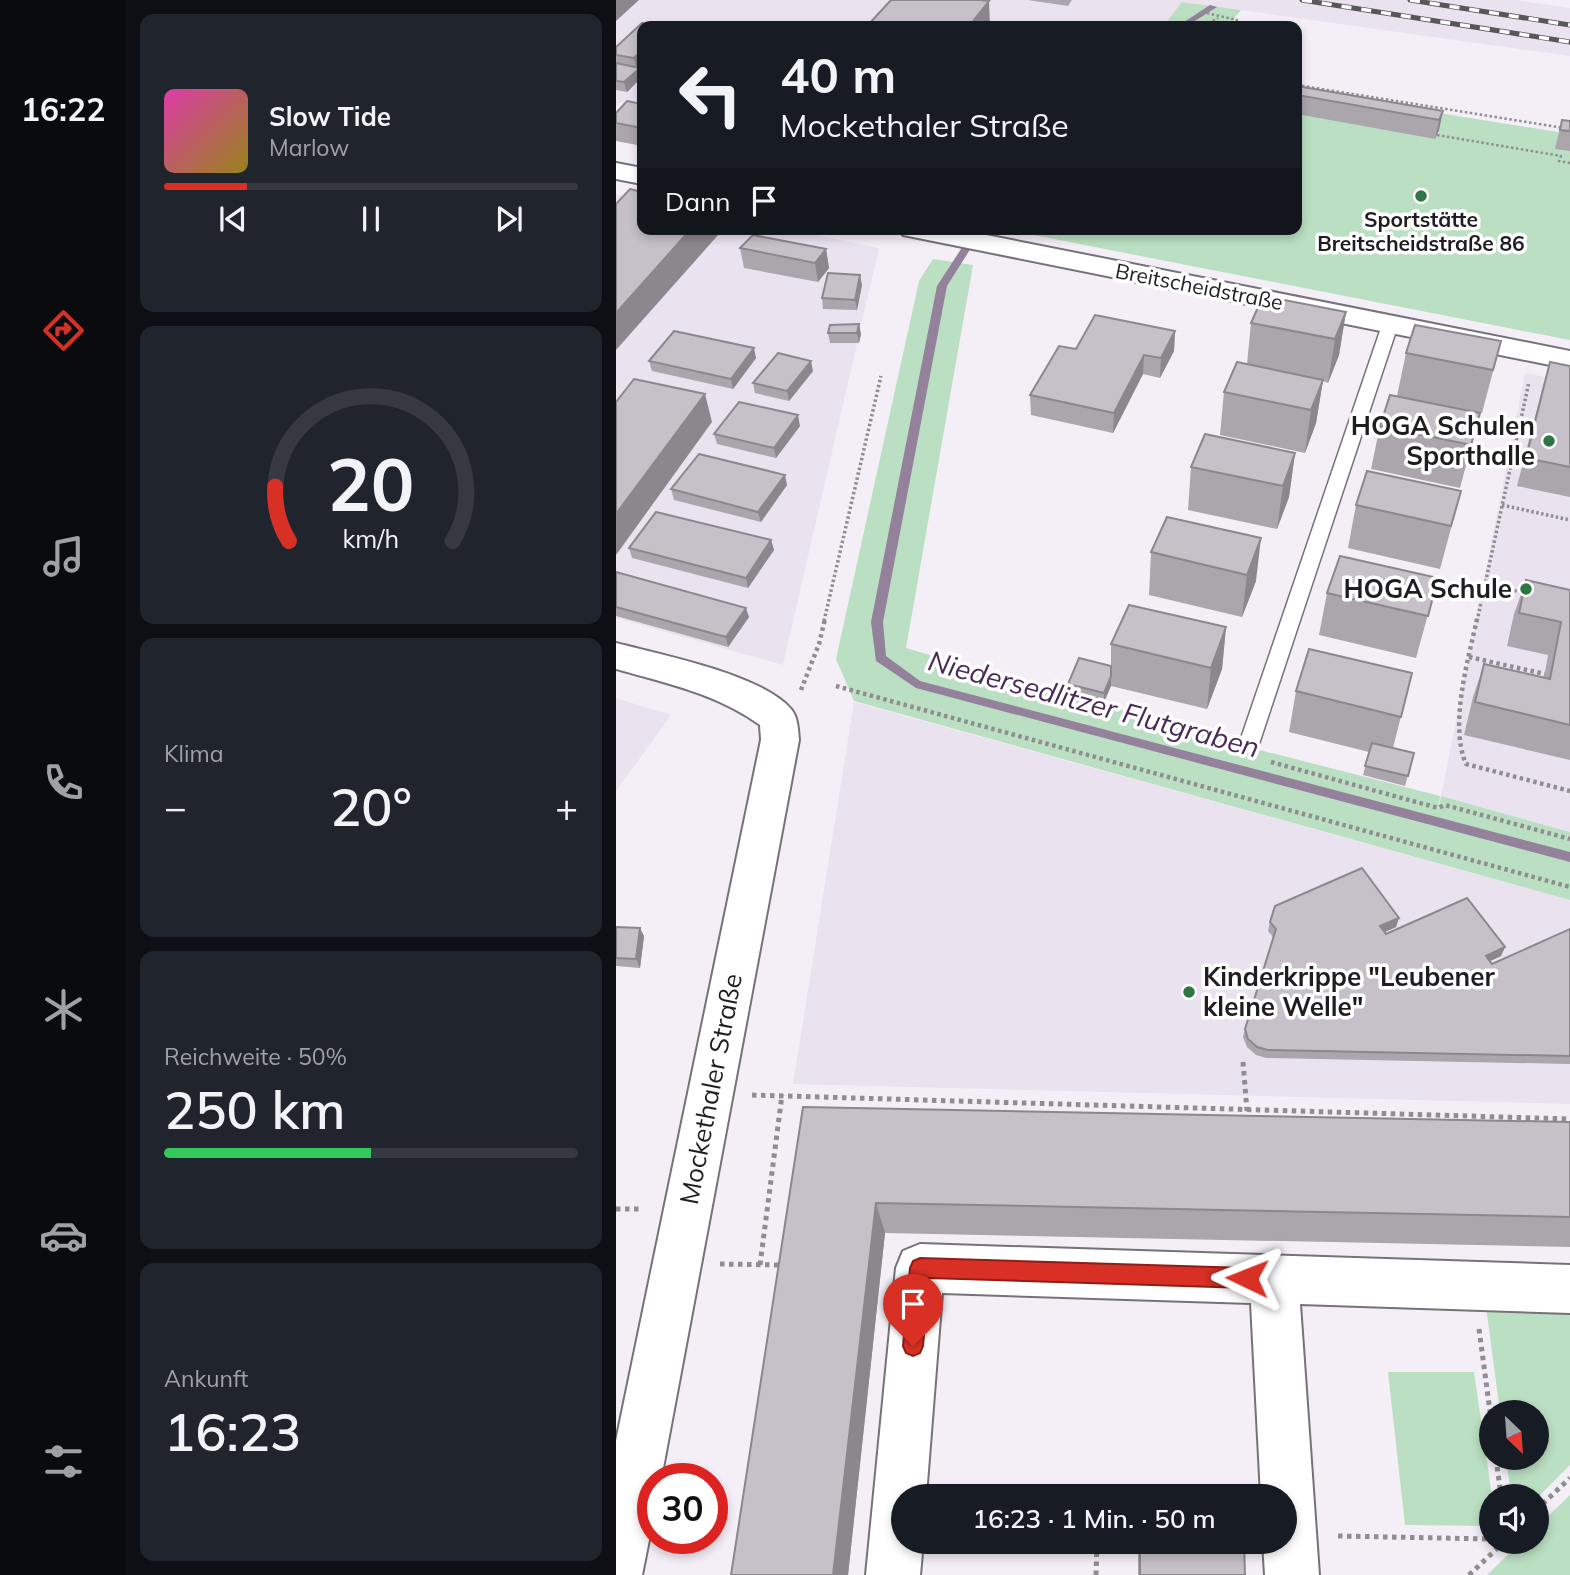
<!DOCTYPE html>
<html lang="de">
<head>
<meta charset="utf-8">
<style>
	body { margin:0; font-family:Mulish,sans-serif; background:#20242c; color:#f1f3f6; height:100vh; display:flex; flex-direction:column; font-size:26px; white-space:nowrap }
	* { box-sizing:border-box; margin:0 }
	p { font-size:23px; color:#9ea1a6 }
	.icon { flex:none; width:38px; height:38px; fill:none; stroke:currentColor; stroke-width:2; stroke-linecap:round; stroke-linejoin:round }
	.map { position:relative; flex:1; overflow:hidden }
	.sheet { display:flex; flex-direction:column; gap:14px; padding:14px; background:#0d0f14; width:490px }
	.sheet>* { flex:none }
	.top-card { position:absolute; left:21px; top:21px; width:665px; height:214px; border-radius:14px; box-shadow:0 4px 10px #0003; background:#171b24; color:#f1f3f6; overflow:hidden }
	.needle { width:46px; rotate:155deg }
	.tools { position:absolute; left:863px; top:1400px; display:grid; gap:14px }
	.tools a { display:grid; place-items:center; width:70px; height:70px; border-radius:50%; background:#171b24; box-shadow:0 4px 10px #0003; font-size:35px }
	.speed { position:absolute; left:21px; top:1463px; display:flex; gap:14px; font-size:35px; font-weight:700; text-align:center }
	.speed>* { display:grid; place-content:center; width:91px; height:91px; border-radius:50%; background:#171b24; box-shadow:0 4px 10px #0003; line-height:1 }
	.speed .limit { border:10px solid #d22; background:#fff; color:#111 }
	.pin { position:absolute; display:grid; place-items:center; width:60px; height:60px; color:#fff; margin:-72px -30px; border-radius:50% 50% 50% 0; rotate:-45deg; box-shadow:0 0 7px #0007 }
	.pin .icon { rotate:45deg }
	.me { position:absolute; width:77px; margin:-38px; rotate:272deg; stroke-linejoin:round; filter:drop-shadow(0 0 5px #0008) }
	.turn { display:flex; align-items:center; gap:24px; height:147px; padding:0 28px; font-size:32px }
	.turn .icon { width:91px; height:91px; stroke-width:2.5 }
	.turn b { display:block; font-size:49px; line-height:60px }
	.then { display:flex; align-items:center; height:66px; padding:0 28px; background:#0003; gap:14px; font-size:26px }
	.big { font-size:52px; font-weight:600; line-height:1.1 }
	.sheet .tile { flex:1; display:flex; flex-direction:column; justify-content:center; gap:10px; min-width:0; padding:0 24px; border-radius:14px; background:#20242c }
	.sheet .dial { align-items:center; gap:0 }
	.dial svg { height:182px; overflow:visible; fill:none; stroke:#363941; stroke-width:7; stroke-linecap:round; text-anchor:middle }
	.dial text { fill:#f1f3f6; stroke:none }
	.song { display:flex; align-items:center; gap:21px }
	.cover { width:84px; height:84px; border-radius:10px; background:linear-gradient(135deg,hsl(320 70% 55%),hsl(50 70% 35%)) }
	.played { height:7px; border-radius:4px; background:linear-gradient(90deg,#d93025 20%,#363941 20%) }
	.keys { display:flex; justify-content:space-around; direction:ltr }
	.heat { display:flex; justify-content:space-between; align-items:center; font-size:38px; direction:ltr }
	.charge { height:10px; border-radius:5px; background:linear-gradient(90deg,#34c759 50%,#363941 0) }
	.trip { position:absolute; left:275px; top:1484px; width:406px; height:70px; border-radius:35px; background:#171b24; box-shadow:0 4px 10px #0003; font-weight:600; line-height:70px; text-align:center }
	main { display:flex; flex:1; min-height:0 }
	.dock { display:flex; flex-direction:column; width:126px; justify-content:space-around; align-items:center; background:#090b0e; color:#9ea1a6 }
	.dock .icon { width:49px; height:49px }
	.dock .on { color:#d93025 }
	.dock b { font-size:32px; color:#f1f3f6 }
	.map>svg:first-child { display:block }
	.built { fill:#ebe2f0 }
	.green { fill:#bbdfc2 }
	.lines { fill:none; stroke-linecap:round; stroke-linejoin:round }
	.stream { fill:#94829c; fill-rule:evenodd }
	.service-casing { stroke:#757278; stroke-width:3 }
	.minor-casing { stroke:#757278; stroke-width:4 }
	.tertiary-casing { stroke:#757278; stroke-width:4 }
	.path-far3 { stroke:#908d91; stroke-width:2.5; stroke-dasharray:2.5 2.5; stroke-linecap:butt }
	.path-far2 { stroke:#908d91; stroke-width:3.5; stroke-dasharray:2.5 2.5; stroke-linecap:butt }
	.path-far1 { stroke:#908d91; stroke-width:4.5; stroke-dasharray:3.5 3.5; stroke-linecap:butt }
	.path { stroke:#908d91; stroke-width:5; stroke-dasharray:4.5 4.5; stroke-linecap:butt }
	.service { fill:#fff; fill-rule:evenodd }
	.minor { fill:#fff; fill-rule:evenodd }
	.tertiary { fill:#fff; fill-rule:evenodd }
	.rail-casing { stroke:#585659; stroke-width:5 }
	.rail { stroke:#fefefe; stroke-width:3.5; stroke-dasharray:10; stroke-linecap:butt }
	.wall { fill:#aaa6ac }
	.shaded-wall { fill:#8b878c }
	.building { fill:#c6c1c8; stroke:#8b878c; stroke-width:2 }
	.route { fill:#d93025; stroke:#8d1f18; stroke-width:2 }
	.poi-dot { fill:#2e7744; stroke:#fefefe; stroke-width:2.5 }
	.labels { text-anchor:middle; stroke-width:7; stroke-linejoin:round; paint-order:stroke }
	.far-poi-label { font-size:21px; font-weight:bold; fill:#1e1d1f; stroke:#fefefe }
	.far-street-label { font-size:21px; fill:#1e1d1f; stroke:#fefefe }
	.poi-label { font-size:26px; font-weight:bold; fill:#1e1d1f; stroke:#fefefe; text-anchor:end }
	.street-label { font-size:26px; fill:#1e1d1f; stroke:#fefefe }
	.water-label { font-size:28px; font-style:italic; fill:#492957; stroke:#fefefe }
</style>
</head>
<body>
<main>
<nav class="dock">
<b>16:22</b>
<svg class="icon on" aria-label="directions" viewBox="0 0 24 24"><path d="M12 3l9 9-9 9-9-9zM9 14v-3h6M13 9l2 2-2 2"/></svg>
<svg class="icon" aria-label="music" viewBox="0 0 24 24"><path d="M9 18V5l10-2v13"/><circle cx="6" cy="18" r="3"/><circle cx="16" cy="16" r="3"/></svg>
<svg class="icon" aria-label="phone" viewBox="0 0 24 24"><path d="M5 4h4l2 5-3 2q2 4 5 5l2-3 5 2v4C11 20 4 13 5 4z"/></svg>
<svg class="icon" aria-label="climate" viewBox="0 0 24 24"><path d="M12 3v18M4 7l16 10M4 17L20 7"/></svg>
<svg class="icon" aria-label="car" viewBox="0 0 24 24"><path d="M5 17H2v-5l4-1 3-4h7l3 4 3 1v5h-3M9 17h6M6 11h13"/><circle cx="7" cy="17" r="2"/><circle cx="17" cy="17" r="2"/></svg>
<svg class="icon" aria-label="filters" viewBox="0 0 24 24"><path d="M4 7h16M4 17h16"/><circle cx="9" cy="7" r="2"/><circle cx="15" cy="17" r="2"/></svg>
</nav>
<section class="sheet">
<div class="tile">
<div class="song"><i class="cover"></i><div><b>Slow Tide</b><p>Marlow</p></div></div>
<div class="played"></div>
<div class="keys"><svg class="icon" aria-label="previous" viewBox="0 0 24 24"><path d="M18 5L8 12l10 7zM5 5v14"/></svg><svg class="icon" aria-label="pause" viewBox="0 0 24 24"><path d="M8 5v14M16 5v14"/></svg><svg class="icon" aria-label="next" viewBox="0 0 24 24"><path d="M6 5l10 7-10 7zM19 5v14"/></svg></div>
</div>
<div class="tile dial"><svg viewBox="0 0 100 80">
<path d="M14 69A42 42 0 1 1 86 69"/>
<path d="M14 69A42 42 0 0 1 8 45" stroke="#d93025"/>
<text x="50" y="56" font-size="32" font-weight="700">20</text>
<text x="50" y="72" font-size="11">km/h</text>
</svg></div>
<div class="tile"><p>Klima</p>
<div class="heat"><a>−</a><b class="big">20°</b><a>+</a></div>
</div>
<div class="tile"><p>Reichweite · 50%</p><b class="big">250 km</b><div class="charge"></div></div>
<div class="tile"><p>Ankunft</p><b class="big">16:23</b></div>
</section>
<div class="map">
<svg width="954" height="1575" viewBox="0 0 954 1575">
	<rect width="100%" height="100%" fill="#f4eff6"/>
	<g class="built">
		<polygon points="0,0 900,0 954,8 954,56 566,2 552,20 543,26 26,26 26,106 5,102 0,106"/>
		<polygon points="0,194 26,200 26,229 171,229 263,248 167,665 0,618"/>
		<polygon points="909,373 954,382 954,832 825,796"/>
		<polygon points="0,698 55,715 0,791"/>
		<polygon points="238,702 954,900 954,1104 177,1084"/>
	</g>
	<g class="green">
		<polygon points="566,2 625,10 612,26 543,26 552,20"/>
		<polygon points="681,90 954,134 954,340 387,229 681,229"/>
		<polygon points="317,259 357,265 290,648 632,747 824,796 822,811 825,796 954,832 954,900 238,701 220,659 303,281"/>
		<polygon points="869,1299 954,1301 954,1465 921,1498 895,1496 890,1458 920,1458 920,1412 884,1412"/>
		<polygon points="772,1372 858,1372 876,1496 875,1526 789,1525"/>
		<polygon points="954,1495 954,1575 871,1575 905,1542 920,1542 921,1527"/>
	</g>
	<g class="lines">
		<g class="stream">
			<polygon points="594,5 601,7 571,26 562,26"/>
			<polygon points="358,229 367,229 331,286 267,622 270,656 304,681 954,852 954,862 300,688 260,661 255,622 321,286"/>
		</g>
		<g class="service-casing">
			<polygon id="service" points="774,320 782,325 642,747 639,753 625,753 622,747 766,325"/>
		</g>
		<g class="minor-casing">
			<g id="minor">
				<path d="M0 643C45 655 145 674 175 709 182 717 182 730 183 740L45 1479H37V1520L26 1575H0V1441L145 740 144 725C101 694 50 683 0 669Z"/>
				<polygon points="304,1244 954,1265 954,1313 684,1304 703,1575 649,1575 647,1542 668,1542 668,1496 645,1496 635,1303 326,1293 310,1496 287,1496 287,1542 307,1542 304,1575 250,1575 280,1268 287,1251"/>
			</g>
		</g>
		<g class="tertiary-casing">
			<g id="tertiary">
				<polygon points="0,163 26,168 26,184 0,179"/>
				<polygon points="283,229 340,229 954,351 954,369 297,237 287,235"/>
			</g>
		</g>
		<g class="path-far3">
			<polyline points="586,12 621,20 616,26"/>
			<polyline points="588,26 602,18"/>
			<polyline points="681,85 954,129"/>
			<polyline points="821,135 945,156 943,161 954,163"/>
		</g>
		<g class="path-far2">
			<polyline points="886,505 954,520"/>
			<polyline points="869,584 909,593"/>
			<polyline points="208,621 265,376"/>
			<polyline points="861,621 913,382"/>
		</g>
		<g class="path-far1">
			<path d="M861 619C852 661 833 724 850 764L954 791"/>
			<polyline points="853,657 929,674"/>
			<polyline points="220,686 954,887"/>
			<polyline points="185,690 203,644 209,619"/>
			<polyline points="655,762 822,808 829,805 954,839"/>
		</g>
		<g class="path">
			<polyline points="627,1062 631,1111"/>
			<polyline points="136,1095 954,1119"/>
			<polyline points="0,1209 27,1209"/>
			<polyline points="104,1264 165,1265"/>
			<polyline points="144,1265 166,1095"/>
			<polyline points="863,1329 875,1419"/>
			<polyline points="880,1458 885,1496"/>
			<polyline points="920,1510 954,1478"/>
			<polyline points="722,1536 875,1539"/>
			<polyline points="480,1575 481,1542"/>
			<polyline points="853,1575 888,1542"/>
		</g>
		<use href="#service" class="service"/>
		<use href="#minor" class="minor"/>
		<use href="#tertiary" class="tertiary"/>
		<g class="rail-casing">
			<g id="rail">
				<polyline points="686,0 954,42"/>
				<polyline points="794,0 954,25"/>
			</g>
		</g>
		<use href="#rail" class="rail"/>
	</g>
	<g class="wall">
		<polygon points="412,0 456,0 452,6"/>
		<polygon points="26,26 26,77 11,92 0,90 0,47"/>
		<polygon points="681,86 827,111 823,130 819,139 681,114"/>
		<polygon points="26,104 26,146 0,141 0,113"/>
		<polygon points="946,120 954,121 954,151 939,149"/>
		<polygon points="124,248 210,249 213,268 202,282 128,268"/>
		<polygon points="246,285 241,310 207,309 206,298"/>
		<polygon points="730,312 723,355 712,383 707,381 700,423 689,453 604,435 608,392 631,364 635,323"/>
		<polygon points="214,325 245,334 243,343 214,343 212,333"/>
		<polygon points="559,331 558,351 544,378 527,374 497,433 415,415 414,395 460,349"/>
		<polygon points="885,341 866,413 781,396 790,353"/>
		<polygon points="140,358 117,389 36,371 33,361"/>
		<polygon points="934,362 954,366 954,497 901,486 926,390"/>
		<polygon points="197,371 173,401 139,393 137,383"/>
		<polygon points="864,413 844,488 755,469 764,426"/>
		<polygon points="184,426 160,458 101,444 98,434"/>
		<polygon points="679,453 673,497 661,529 572,510 575,467"/>
		<polygon points="171,485 145,522 58,500 55,489"/>
		<polygon points="845,491 824,569 732,548 740,505"/>
		<polygon points="551,517 640,581 626,617 533,595 535,552"/>
		<polygon points="155,540 158,550 132,588 16,558 13,548"/>
		<polygon points="0,572 133,617 112,647 0,616"/>
		<polygon points="822,578 800,658 703,635 711,593"/>
		<polygon points="910,580 954,590 954,760 848,735 857,697 868,664 928,678 932,655 891,646 898,614"/>
		<polygon points="610,627 606,669 591,709 495,686 488,702 452,693 452,684 495,666 495,644"/>
		<polygon points="796,673 777,748 798,753 789,786 747,775 753,752 673,732 680,691"/>
		<polygon points="783,918 780,927 769,932 770,934 889,947 885,956 874,961 876,964 954,929 954,1064 650,1058 640,1055 631,1047 627,1037 629,1029 657,937 652,931 654,922"/>
		<polygon points="0,927 28,936 24,968 0,966"/>
		<polygon points="187,1107 954,1122 954,1247 269,1233 232,1575 115,1575"/>
		<polygon points="524,1542 629,1575 522,1575 522,1556"/>
	</g>
	<g class="shaded-wall">
		<polygon points="0,0 23,0 0,21"/>
		<polygon points="373,1 374,26 353,26"/>
		<polygon points="26,50 26,77 11,92 8,82 21,70 18,58"/>
		<polygon points="827,111 823,130 819,139 823,120"/>
		<polygon points="75,229 102,229 103,234 0,350 0,313"/>
		<polygon points="210,249 213,268 202,282 199,263"/>
		<polygon points="244,275 246,285 241,310 239,300"/>
		<polygon points="730,312 723,355 712,383 719,339"/>
		<polygon points="243,324 245,334 243,343 241,333"/>
		<polygon points="559,331 558,351 544,378 545,358"/>
		<polygon points="138,348 140,358 117,389 115,379"/>
		<polygon points="528,355 527,374 497,433 498,413"/>
		<polygon points="195,361 197,371 173,401 171,391"/>
		<polygon points="707,380 700,423 689,453 695,410"/>
		<polygon points="89,394 96,422 0,555 0,514"/>
		<polygon points="182,415 184,426 160,458 158,448"/>
		<polygon points="679,453 673,497 661,529 667,486"/>
		<polygon points="169,475 171,485 145,522 142,512"/>
		<polygon points="645,538 640,581 626,617 631,575"/>
		<polygon points="155,540 158,550 132,588 130,578"/>
		<polygon points="130,608 133,617 112,647 110,637"/>
		<polygon points="610,627 606,669 591,709 595,668"/>
		<polygon points="495,676 495,686 488,702 488,693"/>
		<polygon points="783,918 780,927 762,935 764,926"/>
		<polygon points="24,928 28,936 24,968 20,959"/>
		<polygon points="889,947 885,956 866,965 870,956"/>
		<polygon points="260,1203 269,1233 232,1575 217,1575"/>
	</g>
	<g class="building">
		<polygon points="275,0 364,0 373,1 353,26 251,26"/>
		<polygon points="26,23 43,26 26,26 26,50 18,58 0,55 0,47"/>
		<polygon points="0,63 24,68 8,82 0,81"/>
		<polygon points="681,86 827,111 823,120 681,95"/>
		<polygon points="11,101 26,104 26,128 0,123 0,113"/>
		<polygon points="946,120 954,121 954,131 944,130"/>
		<polygon points="14,189 26,192 26,229 75,229 0,313 0,204"/>
		<polygon points="137,235 210,249 199,263 124,248"/>
		<polygon points="212,273 244,275 239,300 206,298"/>
		<polygon points="647,296 730,312 719,339 635,323"/>
		<polygon points="479,315 559,331 545,358 528,355 498,413 414,395 443,346 460,349"/>
		<polygon points="243,324 241,333 212,333 214,325"/>
		<polygon points="799,325 885,341 877,370 790,353"/>
		<polygon points="58,331 138,348 115,379 33,361"/>
		<polygon points="162,353 195,361 171,391 137,383"/>
		<polygon points="621,362 707,380 695,410 608,392"/>
		<polygon points="934,362 954,366 954,467 910,458"/>
		<polygon points="18,379 89,394 0,514 0,402"/>
		<polygon points="774,395 864,413 855,445 764,426"/>
		<polygon points="123,402 182,415 158,448 98,434"/>
		<polygon points="589,434 679,453 667,486 575,467"/>
		<polygon points="83,454 169,475 142,512 55,489"/>
		<polygon points="751,471 845,491 835,526 740,505"/>
		<polygon points="40,512 155,540 130,578 13,548"/>
		<polygon points="551,517 645,538 631,575 535,552"/>
		<polygon points="724,556 822,578 812,616 711,593"/>
		<polygon points="0,572 130,608 110,637 0,607"/>
		<polygon points="910,580 954,590 954,725 859,702 868,664 934,679 945,622 903,613"/>
		<polygon points="513,605 610,627 595,668 495,644"/>
		<polygon points="693,649 796,673 785,717 680,691"/>
		<polygon points="463,658 495,666 495,676 488,693 452,684"/>
		<polygon points="756,743 798,753 792,776 749,766"/>
		<polygon points="746,868 783,918 764,926 770,934 851,898 889,947 870,956 876,964 954,929 954,1056 652,1050 641,1047 632,1039 629,1029 660,929 654,922 659,906"/>
		<polygon points="0,927 24,928 20,959 0,958"/>
		<polygon points="187,1107 954,1122 954,1217 260,1203 217,1575 115,1575"/>
		<polygon points="524,1542 628,1542 629,1575 524,1575"/>
	</g>
	<polygon class="route" points="304,1258 631,1268 638,1271 641,1278 638,1285 631,1288 313,1278 307,1346 304,1353 297,1356 290,1353 287,1346 294,1268 297,1261"/>
	<g class="poi-dot">
		<circle cx="805" cy="196" r="7"/>
		<circle cx="933" cy="441" r="7"/>
		<circle cx="910" cy="589" r="7"/>
		<circle cx="573" cy="992" r="7"/>
	</g>
	<g class="labels">
		<g class="far-poi-label">
			<text x="805" y="227">Sportstätte<tspan x="805" dy="24">Breitscheidstraße 86</tspan></text>
		</g>
		<g class="far-street-label">
			<text transform="translate(583 287) rotate(11)" y="7">Breitscheidstraße</text>
		</g>
		<g class="poi-label">
			<text x="919" y="435">HOGA Schulen<tspan x="919" dy="30">Sporthalle</tspan></text>
			<text x="896" y="598">HOGA Schule</text>
			<text x="587" y="986" text-anchor="start">Kinderkrippe "Leubener<tspan x="587" dy="30">kleine Welle"</tspan></text>
		</g>
		<g class="street-label">
			<text transform="translate(95 1089) rotate(-79)" y="9">Mockethaler Straße</text>
		</g>
		<g class="water-label">
			<text transform="translate(478 704) rotate(15)" y="10">Niedersedlitzer Flutgraben</text>
		</g>
	</g>
</svg>
<div class="tools">
<a><svg class="needle" viewBox="-14 -14 28 28"><path d="M0-13l5 13h-10z" fill="#e53935"/><path d="M0 13l5-13h-10z" fill="#9ea1a6"/></svg></a>
<a><svg class="icon" aria-label="sound" viewBox="0 0 24 24"><path d="M4 9h4l5-4v14l-5-4H4zM17 9q2 3 0 6"/></svg></a>
</div>
<div class="speed"><div class="limit">30</div></div>
<div class="pin" style="left:297px;top:1346px;background:#d93025"><svg class="icon" aria-label="arrive" viewBox="0 0 24 24"><path d="M6 21V4h12l-3 4 3 4H6"/></svg></div>
<svg class="me" style="left:631px;top:1278px" viewBox="-20 -20 40 40"><path d="M0-17L14 15 0 8-14 15z" fill="#d93025" stroke="#fff" stroke-width="4"/></svg>
<div class="trip">16:23 · 1 Min. · 50 m</div>
<div class="top-card">
<div class="turn"><svg class="icon" aria-label="left" viewBox="0 0 24 24"><path d="M17 20v-9H6M10 6l-5 5 5 5"/></svg><div><b>40 m</b>Mockethaler Straße</div></div>
<div class="then">Dann<svg class="icon" aria-label="arrive" viewBox="0 0 24 24"><path d="M6 21V4h12l-3 4 3 4H6"/></svg></div>
</div>
</div>
</main>
</body>
</html>
